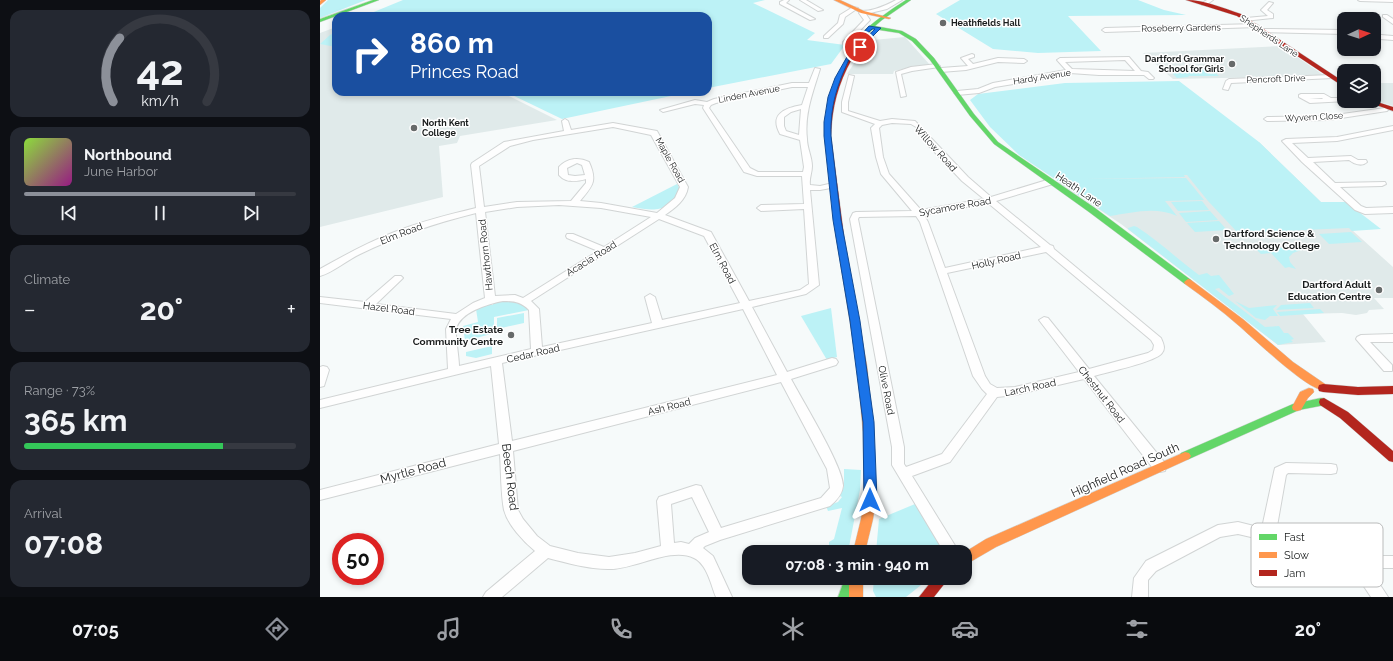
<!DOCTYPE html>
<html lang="en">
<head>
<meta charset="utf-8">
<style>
	body { margin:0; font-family:Raleway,sans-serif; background:#242831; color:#f1f3f6; height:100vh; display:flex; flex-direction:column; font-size:15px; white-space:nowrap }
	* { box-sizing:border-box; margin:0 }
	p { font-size:13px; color:#9ea1a6 }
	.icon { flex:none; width:22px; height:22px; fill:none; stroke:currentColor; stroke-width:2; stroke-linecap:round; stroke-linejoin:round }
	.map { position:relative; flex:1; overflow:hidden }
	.details { display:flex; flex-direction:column; gap:10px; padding:10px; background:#0d0f14; width:320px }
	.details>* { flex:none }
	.guide { position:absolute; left:12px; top:12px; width:380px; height:84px; border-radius:12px; box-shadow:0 2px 6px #0003; background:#1a4fa0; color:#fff; overflow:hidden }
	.needle { width:26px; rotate:86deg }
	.fabs { position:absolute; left:1017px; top:12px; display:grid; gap:8px }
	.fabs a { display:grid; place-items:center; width:44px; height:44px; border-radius:8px; background:#171b24; box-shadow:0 2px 6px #0003; font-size:20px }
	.speed { position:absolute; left:12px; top:533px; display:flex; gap:8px; font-size:20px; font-weight:700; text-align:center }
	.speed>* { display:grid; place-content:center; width:52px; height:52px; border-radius:50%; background:#171b24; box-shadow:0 2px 6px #0003; line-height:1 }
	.speed .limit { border:6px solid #d22; background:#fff; color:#111 }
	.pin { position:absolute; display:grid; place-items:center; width:34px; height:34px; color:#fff; margin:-17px; border:2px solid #fff; border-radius:50%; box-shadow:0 1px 4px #0007 }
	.me { position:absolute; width:44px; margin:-22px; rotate:0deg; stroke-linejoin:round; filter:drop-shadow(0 0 3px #0008) }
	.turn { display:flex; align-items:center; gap:14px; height:84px; padding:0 12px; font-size:18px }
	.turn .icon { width:52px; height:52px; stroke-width:2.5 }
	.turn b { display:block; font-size:28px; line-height:34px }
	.big { font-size:30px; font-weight:700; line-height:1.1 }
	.details .tile { flex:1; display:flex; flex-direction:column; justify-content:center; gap:6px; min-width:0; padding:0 14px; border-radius:12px; background:#242831 }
	.details .dial { align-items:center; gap:0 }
	.dial svg { height:104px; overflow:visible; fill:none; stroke:#363941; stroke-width:7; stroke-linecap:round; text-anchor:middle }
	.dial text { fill:#f1f3f6; stroke:none }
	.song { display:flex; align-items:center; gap:12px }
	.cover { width:48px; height:48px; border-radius:6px; background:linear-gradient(135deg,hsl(90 70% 55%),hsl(310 70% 35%)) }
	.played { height:4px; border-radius:2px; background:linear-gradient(90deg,#8c9099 85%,#363941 85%) }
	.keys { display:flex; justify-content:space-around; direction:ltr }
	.heat { display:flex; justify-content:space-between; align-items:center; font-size:22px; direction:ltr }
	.charge { height:6px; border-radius:3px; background:linear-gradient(90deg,#34c759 73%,#363941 0) }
	.trip { position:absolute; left:422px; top:545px; width:230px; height:40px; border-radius:12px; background:#171b24; box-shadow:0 2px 6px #0003; font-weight:700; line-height:40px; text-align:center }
	.dock { display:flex; height:64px; justify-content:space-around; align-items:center; background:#090b0e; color:#9ea1a6 }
	.dock .icon { width:28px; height:28px }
	.dock .current { color:#8c9099 }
	.dock b { font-size:18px; color:#f1f3f6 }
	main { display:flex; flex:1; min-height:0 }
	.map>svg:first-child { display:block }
	.built { fill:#e0eaea }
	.green { fill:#bcf2f6 }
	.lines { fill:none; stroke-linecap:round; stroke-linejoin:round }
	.street-casing { stroke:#d1d4d4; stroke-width:2 }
	.fast-casing { stroke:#d1d4d4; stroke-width:1 }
	.slow-casing { stroke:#d1d4d4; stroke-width:1 }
	.jam-casing { stroke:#d1d4d4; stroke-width:1 }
	.street { fill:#fefefe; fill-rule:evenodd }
	.fast { fill:#63d668; fill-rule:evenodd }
	.slow { fill:#ff974d; fill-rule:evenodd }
	.jam { fill:#b3261e; fill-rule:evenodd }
	.route { fill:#1a73e8; stroke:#114b97 }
	.poi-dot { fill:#676a6a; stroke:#fff; stroke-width:1.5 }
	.labels { text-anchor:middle; stroke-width:3; stroke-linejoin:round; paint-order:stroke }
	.far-poi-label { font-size:9px; font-weight:bold; fill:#1a1d1d; stroke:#fff; text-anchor:start }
	.far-street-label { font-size:9px; fill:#1a1d1d; stroke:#fff }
	.street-label { font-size:10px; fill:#1a1d1d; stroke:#fff }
	.poi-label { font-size:10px; font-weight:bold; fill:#1a1d1d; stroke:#fff; text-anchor:end }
	.near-street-label { font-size:12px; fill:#1a1d1d; stroke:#fff }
	.key { fill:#fff; stroke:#babbbb; stroke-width:1 }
	.key-label { font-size:11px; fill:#1a1d1d }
</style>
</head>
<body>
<main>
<section class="details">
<div class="tile dial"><svg viewBox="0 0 100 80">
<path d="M14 69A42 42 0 1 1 86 69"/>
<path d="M14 69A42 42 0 0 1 19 20" stroke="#8c9099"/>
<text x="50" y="56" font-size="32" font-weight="700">42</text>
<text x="50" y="72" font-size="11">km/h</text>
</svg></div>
<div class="tile">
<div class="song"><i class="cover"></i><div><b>Northbound</b><p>June Harbor</p></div></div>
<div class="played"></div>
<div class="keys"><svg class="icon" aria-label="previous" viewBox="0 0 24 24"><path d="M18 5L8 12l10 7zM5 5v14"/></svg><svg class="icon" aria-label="pause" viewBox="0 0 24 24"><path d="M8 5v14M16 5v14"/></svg><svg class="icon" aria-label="next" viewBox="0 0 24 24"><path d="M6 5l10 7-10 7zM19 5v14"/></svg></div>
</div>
<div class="tile"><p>Climate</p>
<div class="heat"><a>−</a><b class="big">20°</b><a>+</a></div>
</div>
<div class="tile"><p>Range · 73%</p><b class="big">365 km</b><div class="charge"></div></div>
<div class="tile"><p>Arrival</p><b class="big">07:08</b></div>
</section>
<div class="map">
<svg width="1073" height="597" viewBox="0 0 1073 597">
	<rect width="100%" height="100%" fill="#f6fafa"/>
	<g class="built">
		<polygon points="16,27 16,92 181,92 237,120 140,136 137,143 119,146 123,197 0,227 0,33"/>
		<polygon points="585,37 610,65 583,69 574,71 573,74 527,74 543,50 553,40"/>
		<polygon points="961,46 1005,76 853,79 823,53"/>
		<polygon points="1054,83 1073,83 1073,106 1054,100"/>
		<polygon points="939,142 1001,202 1073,267 1073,298 1054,298 1064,309 1049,310 1047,313 1036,315 1022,313 983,314 1006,342 958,345 801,224 737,182"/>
	</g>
	<g class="green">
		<polygon points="8,0 46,0 0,18 0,8"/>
		<polygon points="83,0 445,0 433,3 495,33 487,40 525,45 511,64 388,88 388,16 44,16"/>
		<polygon points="640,0 818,0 844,10 866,15 748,16 781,51 718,53 673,49 616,14"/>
		<polygon points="16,32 16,47 0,44 10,35"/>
		<polygon points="873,67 875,69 888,67 899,76 868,76 869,77 857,78 847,68 862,69 862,68"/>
		<path d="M859 81 939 142 1001 202H1026L1061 229 1032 231 1029 228 918 233 888 201 867 175H864L865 177 764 179 866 178 884 200 845 201 857 216C835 206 812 213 790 216L699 155 670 127 650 100 658 94 745 83Z"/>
		<polygon points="186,92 370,92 242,119"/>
		<path d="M357 184 360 189C349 213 334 211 312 207Z"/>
		<polygon points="882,201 889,210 858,211 851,202"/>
		<polygon points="890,211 898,220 866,222 859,213"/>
		<polygon points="899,221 907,230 875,232 867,223"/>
		<path d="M814 226 817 227C839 241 857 259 879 275L887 273 891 276 899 275 914 294 909 296 899 288 895 289 945 327 959 326 964 333H968L974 339 971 340 973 342 958 345 808 229V228Z"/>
		<polygon points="1031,232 1042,242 1009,244 999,234"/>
		<polygon points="978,247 981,250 973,253 969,257 970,262 976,269 969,267 965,268 951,253 941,254 936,249"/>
		<polygon points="180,301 197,301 208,308 209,310 174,317 174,329 171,330 171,334 145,341 143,326 158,322 156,309 170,302 171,305 173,305 173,302"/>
		<polygon points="915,301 929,308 957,305 953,309 958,316 950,316 945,320 936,318"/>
		<polygon points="990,303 994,308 956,310 961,305"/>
		<polygon points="511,308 517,357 507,360 481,316"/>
		<polygon points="1000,309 1004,313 960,316 957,312"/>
		<polygon points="204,313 204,323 177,329 177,318"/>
		<polygon points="172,346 172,354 156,358 146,356 146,352"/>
		<polygon points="524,469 541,470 540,490 528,552 512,552 509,549 509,542 514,539 522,508 508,511 506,506 518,502 522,497 520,496 524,486"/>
		<polygon points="595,504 625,552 556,552 559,519"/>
		<polygon points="554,578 610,578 586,597 556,597 553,591"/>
	</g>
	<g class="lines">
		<g class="street-casing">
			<g id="street">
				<polygon points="464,0 469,0 466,3 495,19 490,20 460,4 460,2"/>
				<polygon points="480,0 486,0 503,10 498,11"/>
				<path d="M576 0H582L567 9 546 14 550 20 529 42 535 45V47L523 44V42L544 20 539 13 541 11C554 11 565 6 576 0Z"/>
				<polygon points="887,0 893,0 886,5 882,5 882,3"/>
				<polygon points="1038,0 1073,0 1073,2 1040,1"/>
				<polygon points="949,2 953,3 947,10 953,14 953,18 924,21 923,20 926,18 948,16 941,10"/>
				<polygon points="533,7 538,8 525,17 523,24 508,38 504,38 504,36 518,23 520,15"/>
				<polygon points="1063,15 1067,15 1073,19 1073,24 1063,17"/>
				<polygon points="936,24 939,26 938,27 785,32 782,30 785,28"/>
				<polygon points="943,29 1024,30 1024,34 941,32 941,30"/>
				<polygon points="1054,31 1061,35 1073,36 1073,40 1060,39 1054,35"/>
				<polygon points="652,54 654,55 654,57 648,59 653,64 678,58 704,59 707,61 704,63 678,62 646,70 621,72 618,70 621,68 648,66 641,58"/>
				<path d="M809 57 821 71 828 72 834 78 833 79H829L824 75H779L750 73 736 77 675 87 659 93 637 95 634 93 637 91 658 89 673 83 746 70 737 60 740 58ZM805 60 815 71 752 69 745 62Z"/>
				<polygon points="617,64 620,66 619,67 592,71 581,74 586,96 581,97 576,72 591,67"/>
				<path d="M495 68 500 69C493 92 484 114 487 139 487 148 492 157 492 166 492 173 489 178 490 185L500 186 513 183 517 185 516 187 500 190H490L499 285 486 294 432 307 467 372 512 358 516 359 518 362 516 365 471 379C481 398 524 468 523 486 522 495 516 501 510 506L400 540 385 546 383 548 393 556 412 597H396C391 585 387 564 374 558 351 546 314 570 288 569 268 569 248 563 228 558L182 597H163L166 592 215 551C203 541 188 525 184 510 181 495 181 470 180 454L0 500V490L179 444 171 366 0 408V400L128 369 126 329 131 319 0 303V297L45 302 75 276H81L83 278 81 280 56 304 136 314 153 303 165 298 156 213C116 223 77 236 40 254 27 260 14 272 0 276V269C23 256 47 243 72 233 99 222 127 215 156 208L151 165 152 163 184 142 244 131 242 121 245 119 248 121 251 130 293 123 337 131 368 187C366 200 355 208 345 215L391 232 429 301 480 290 489 284 484 209 441 211 437 208 441 205 484 204 482 176H437L424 172 383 108 384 105 375 104 343 112 340 110 375 100 387 102 394 99 472 83H489ZM472 87H488L482 105C465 108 449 114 460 134L480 140 484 167 483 172H438L430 168 389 108 391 105 396 103ZM481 109 479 135 466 131 464 126V117L471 112ZM293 127 331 135 360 187 355 198 337 213 281 203 260 201C272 186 278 182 269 162 259 157 247 158 239 167V175C246 183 256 182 266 179V183L251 201 197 202 164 207 159 166 190 146 213 140ZM257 163 262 165 265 175 255 176 248 175 247 168ZM239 205 281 208 331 217 284 247 253 234H247L246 236 247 238 278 251 203 298 195 295 175 296 165 212 197 207ZM339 219 384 236 420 303 342 320 335 297 330 294 325 297 332 323 222 347 219 309 211 301ZM183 301C194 301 201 302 209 310L211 349 139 366C139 357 135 336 136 329 140 312 168 304 183 301ZM423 309 457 375 192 441 182 363ZM461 382 507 469 510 488 501 498 401 528 381 486 376 485 339 497 337 501 341 546 315 553 289 557 258 553 230 546 217 536 203 519 198 510 193 451ZM372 497 389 532 375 538 369 544 361 542 354 543 351 504Z"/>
				<path d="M529 75 534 76 528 102V111L560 121 572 119 595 121 648 177 671 197 727 180H733V184L676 201 730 245 733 246 734 249 841 338C843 343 846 348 842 353 836 362 787 372 774 376L845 463 846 467 845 471 840 472 835 471 764 379 695 395 677 397 630 462 592 476 639 552H624L572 465V447L530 219 533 213 536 212 592 211 561 174 556 157 551 128 555 124 522 112V102ZM572 123 591 124 596 127 608 145 642 181 664 199 601 210 569 174 563 157 559 128 562 125ZM668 203 721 247 625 268 608 222 604 215ZM596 216 600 222 653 376 662 389 667 394 622 454 586 467 584 464V447L538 219 539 217ZM726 252 831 340 834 345 833 350 828 353 769 369 728 318 724 317 719 320 759 372 695 387 677 388 670 384 665 376 627 273Z"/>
				<polygon points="1011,75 1013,76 1013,78 911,83 908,90 903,89 906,81 909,79"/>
				<path d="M981 94H1004L1011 98H1024V101H1027L990 103 979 97V95ZM989 98H1002L1003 99Z"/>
				<polygon points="1065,108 1068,110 1067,111 1008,120 947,121 944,119 947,117 1008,116"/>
				<path d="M1073 126V130L1017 141 972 143 988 158 1031 156 1038 160H1046L1047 162C1042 167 1034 164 1029 160L993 162 1015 183 1065 182 1066 184 1062 186 1020 187 1041 206 1046 208 1073 207V213L1045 214 1035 210 982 162 962 141 966 139 1017 137Z"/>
				<polygon points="1073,334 1073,342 1050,342 1072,365 1072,371 1064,371 1036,339 1037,337 1041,335"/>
				<polygon points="3,366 7,367 9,370 4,386 0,387 0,367"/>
				<polygon points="966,463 1011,464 1016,465 1017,469 1016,473 1011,474 968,473 966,475 956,532 1003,549 1036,556 1073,556 1073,568 1049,568 1068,597 1051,597 1031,567 1003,561 948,541 918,534 900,537 836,571 828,580 828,597 812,597 814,578 826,561 898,525 918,522 942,528 954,472 955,468"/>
			</g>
		</g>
		<g class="fast-casing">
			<g id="fast">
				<polygon points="53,0 59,0 0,22 0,19"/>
				<path d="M586 0H591L562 20 555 26 582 31 596 39 614 58 654 114 678 142 775 208 871 280 872 282 871 284H865L769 212 674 144 650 116 610 60 592 41 579 33 553 29 535 46 531 60H527C525 39 569 11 586 0Z"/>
				<polygon points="1001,398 1005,399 1006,402 1005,405 979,410 869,459 865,460 861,459 859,456 861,453 973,404"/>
				<polygon points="525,578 539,578 532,597 518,597"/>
			</g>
		</g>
		<g class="slow-casing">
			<g id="slow">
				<polygon points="1,0 6,0 0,5 0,1"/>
				<polygon points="514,0 520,0 544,11 571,18 569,19 541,13"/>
				<polygon points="517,234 520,234 524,236 547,366 554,432 556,498 553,519 545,552 533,552 541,519 544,498 543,432 537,366 516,236"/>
				<path d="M868 279 871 280 924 320 973 362 1005 384 1006 387 1005 390C991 394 931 336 918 325 901 310 883 297 865 284L864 282Z"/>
				<polygon points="989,388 993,389 994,392 988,398 981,410 977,411 973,410 972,407 980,392"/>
				<polygon points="865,452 869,453 871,456 869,459 676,547 645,565 645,552 666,539"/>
				<rect x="529" y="578" width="14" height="19"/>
			</g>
		</g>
		<g class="jam-casing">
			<g id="jam">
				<path d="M866 0C884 0 903 8 921 14L1024 82V87L917 16Z"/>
				<path d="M527 58 532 59C518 84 512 107 511 136L524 236 520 238 516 236 505 136C506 107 512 83 527 58Z"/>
				<polygon points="1045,101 1054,101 1073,107 1073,111"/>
				<polygon points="1003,384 1038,387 1073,386 1073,394 1038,395 1003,392 999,391 998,388 999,385"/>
				<polygon points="1004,398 1028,412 1073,451 1073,462 1069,461 1020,418 1000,405 999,402 1000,399"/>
				<polygon points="614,578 629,578 614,597 599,597"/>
			</g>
		</g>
		<use href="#street" class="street"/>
		<use href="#fast" class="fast"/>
		<use href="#slow" class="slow"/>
		<use href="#jam" class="jam"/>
	</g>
	<path class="route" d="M549 26 561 28 541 48H538V45L555 29H552C547 34 539 40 535 47 520 78 510 100 511 136L521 220 540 321 554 422 557 500 555 504 550 505 546 504 544 500 543 422 530 321 513 220 504 136V122L508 97 515 78 528 55 531 46Z"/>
	<g class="poi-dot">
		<circle cx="623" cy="23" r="4"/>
		<circle cx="912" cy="64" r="4"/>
		<circle cx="94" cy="128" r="4"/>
		<circle cx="896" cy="239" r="4"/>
		<circle cx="1059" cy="290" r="4"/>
		<circle cx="191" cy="335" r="4"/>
	</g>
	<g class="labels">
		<g class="far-poi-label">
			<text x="631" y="26">Heathfields Hall</text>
			<text x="904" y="62" text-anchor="end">Dartford Grammar<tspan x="904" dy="10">School for Girls</tspan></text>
			<text x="102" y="126">North Kent<tspan x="102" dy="10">College</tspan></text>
		</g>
		<g class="far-street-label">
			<text transform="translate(861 28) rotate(-1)" y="3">Roseberry Gardens</text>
			<text transform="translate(949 36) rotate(34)" y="3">Shepherds Lane</text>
			<text transform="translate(722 77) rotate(-9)" y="3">Hardy Avenue</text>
			<text transform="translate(956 79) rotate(-2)" y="3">Pencroft Drive</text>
			<text transform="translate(429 94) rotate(-11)" y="3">Linden Avenue</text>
			<text transform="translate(994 117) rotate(-3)" y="3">Wyvern Close</text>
			<text transform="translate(350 160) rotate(61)" y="3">Maple Road</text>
		</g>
		<g class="street-label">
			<text transform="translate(616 148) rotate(48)" y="4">Willow Road</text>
			<text transform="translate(759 189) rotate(34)" y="4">Heath Lane</text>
			<text transform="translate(635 206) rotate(-10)" y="4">Sycamore Road</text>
			<text transform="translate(81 233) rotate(-21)" y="4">Elm Road</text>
			<text transform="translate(165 255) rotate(-96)" y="4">Hawthorn Road</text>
			<text transform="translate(271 258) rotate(-32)" y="4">Acacia Road</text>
			<text transform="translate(676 260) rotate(-13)" y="4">Holly Road</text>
			<text transform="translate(403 263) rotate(62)" y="4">Elm Road</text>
			<text transform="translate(69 308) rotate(7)" y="4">Hazel Road</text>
			<text transform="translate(213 353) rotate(-13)" y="4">Cedar Road</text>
			<text transform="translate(710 387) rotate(-12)" y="4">Larch Road</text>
			<text transform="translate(567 390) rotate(79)" y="4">Olive Road</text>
			<text transform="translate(782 394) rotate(52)" y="4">Chestnut Road</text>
			<text transform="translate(349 406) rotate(-14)" y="4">Ash Road</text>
		</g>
		<g class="poi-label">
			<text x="904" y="237" text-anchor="start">Dartford Science &amp;<tspan x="904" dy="12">Technology College</tspan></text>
			<text x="1051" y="288">Dartford Adult<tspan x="1051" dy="12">Education Centre</tspan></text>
			<text x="183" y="333">Tree Estate<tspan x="183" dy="12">Community Centre</tspan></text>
		</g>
		<g class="near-street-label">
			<text transform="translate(805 470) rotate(-24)" y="4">Highfield Road South</text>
			<text transform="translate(93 471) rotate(-15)" y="4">Myrtle Road</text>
			<text transform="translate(190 477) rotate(83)" y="4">Beech Road</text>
		</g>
	</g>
	<rect x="931" y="523" width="132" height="64" rx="6" class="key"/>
	<rect x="939" y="534" width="18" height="6" fill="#63d668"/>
	<rect x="939" y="552" width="18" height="6" fill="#ff974d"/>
	<rect x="939" y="570" width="18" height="6" fill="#b3261e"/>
	<g class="key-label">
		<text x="964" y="541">Fast</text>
		<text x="964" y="559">Slow</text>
		<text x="964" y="577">Jam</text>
	</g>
</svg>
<div class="fabs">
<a><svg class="needle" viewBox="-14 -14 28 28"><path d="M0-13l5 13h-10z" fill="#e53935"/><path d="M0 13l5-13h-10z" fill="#9ea1a6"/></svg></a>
<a><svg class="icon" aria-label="layers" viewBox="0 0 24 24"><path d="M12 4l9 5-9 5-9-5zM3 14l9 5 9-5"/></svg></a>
</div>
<div class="speed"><div class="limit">50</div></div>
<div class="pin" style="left:540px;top:47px;background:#d93025"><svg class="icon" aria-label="arrive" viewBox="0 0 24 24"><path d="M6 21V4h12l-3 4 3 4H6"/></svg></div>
<svg class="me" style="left:550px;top:500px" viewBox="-20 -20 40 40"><path d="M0-17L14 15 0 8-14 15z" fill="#1a73e8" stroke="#fff" stroke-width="4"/></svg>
<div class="trip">07:08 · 3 min · 940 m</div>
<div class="guide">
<div class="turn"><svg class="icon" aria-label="right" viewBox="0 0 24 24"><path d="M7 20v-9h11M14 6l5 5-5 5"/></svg><div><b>860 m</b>Princes Road</div></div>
</div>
</div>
</main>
<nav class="dock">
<b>07:05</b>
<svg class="icon current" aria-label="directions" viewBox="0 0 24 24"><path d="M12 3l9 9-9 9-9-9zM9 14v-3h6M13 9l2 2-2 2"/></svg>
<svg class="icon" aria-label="music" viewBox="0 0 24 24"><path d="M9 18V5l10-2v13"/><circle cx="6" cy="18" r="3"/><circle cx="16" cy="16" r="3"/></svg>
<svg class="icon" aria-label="phone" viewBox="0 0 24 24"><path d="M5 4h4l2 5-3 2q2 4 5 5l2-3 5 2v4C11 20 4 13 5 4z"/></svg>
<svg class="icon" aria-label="climate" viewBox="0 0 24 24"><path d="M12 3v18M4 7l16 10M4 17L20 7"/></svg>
<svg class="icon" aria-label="car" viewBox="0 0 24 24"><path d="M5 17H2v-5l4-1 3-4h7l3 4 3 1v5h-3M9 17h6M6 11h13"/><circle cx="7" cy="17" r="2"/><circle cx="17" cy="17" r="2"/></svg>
<svg class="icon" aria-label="filters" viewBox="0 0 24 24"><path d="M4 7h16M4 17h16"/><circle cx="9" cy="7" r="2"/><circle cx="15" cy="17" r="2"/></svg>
<b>20°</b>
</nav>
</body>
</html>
